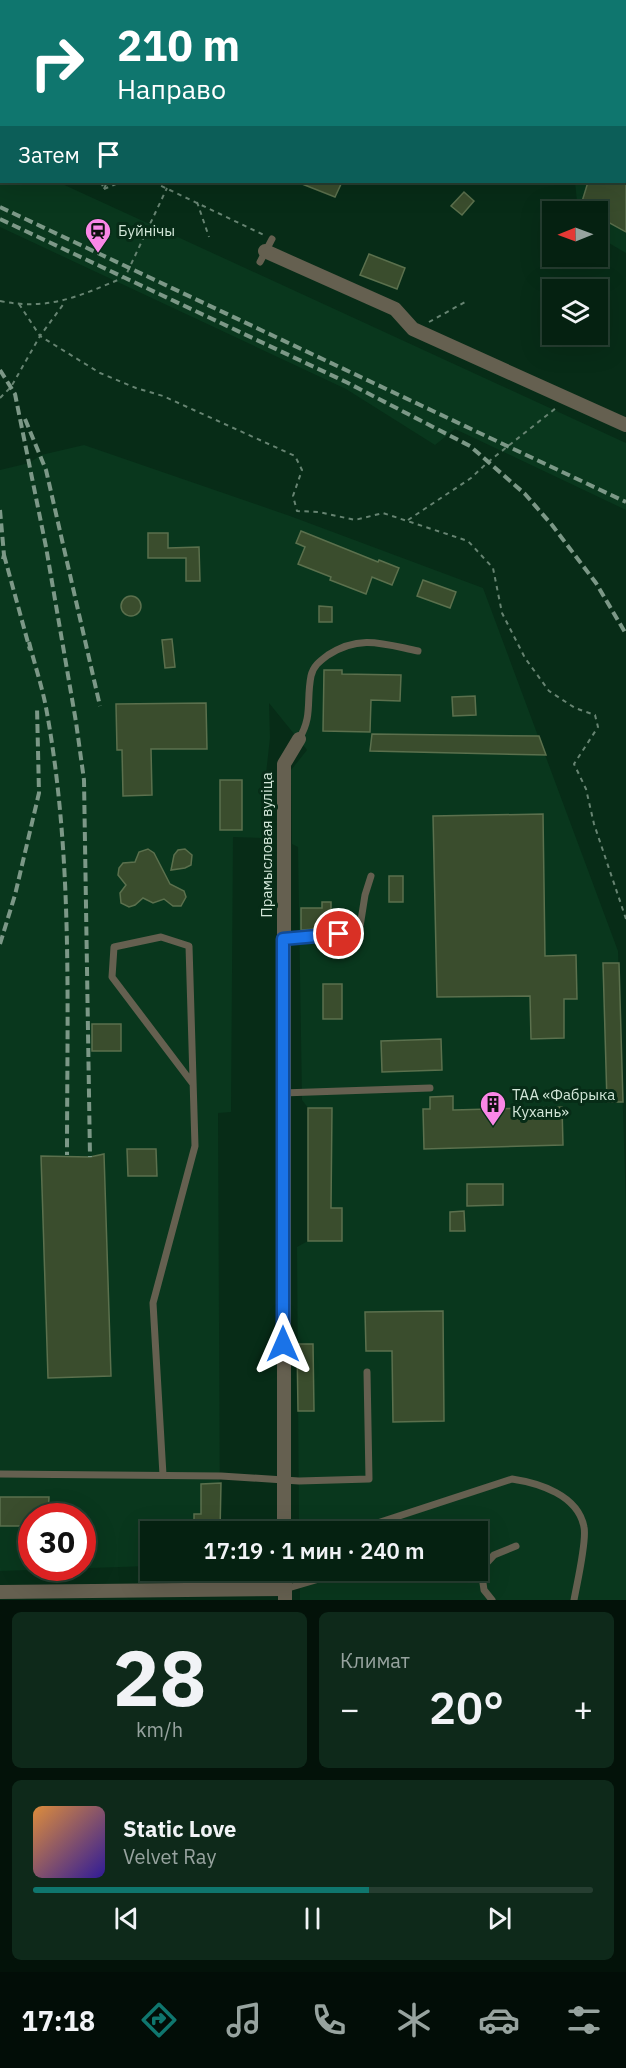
<!DOCTYPE html>
<html lang="ru">
<head>
<meta charset="utf-8">
<style>
	body { margin:0; font-family:"IBM Plex Sans",sans-serif; background:#0e291a; color:#f1f3f6; height:100vh; display:flex; flex-direction:column; font-size:22px; white-space:nowrap }
	* { box-sizing:border-box; margin:0 }
	p { font-size:20px; color:#97a39f }
	.icon { flex:none; width:33px; height:33px; fill:none; stroke:currentColor; stroke-width:2; stroke-linecap:round; stroke-linejoin:round }
	.map { position:relative; height:1600px; overflow:hidden }
	.details { display:flex; flex-direction:column; gap:12px; padding:12px; background:#031209; flex:1 }
	.details>* { flex:none }
	.guide { position:absolute; left:0px; top:0px; width:627px; height:183px; box-shadow:0 6px 24px #0002,0 0 0 2px #263e31; background:#0f766e; color:#fff; overflow:hidden }
	.needle { width:39px; rotate:269deg }
	.controls { position:absolute; left:542px; top:201px; display:grid; gap:12px }
	.controls a { display:grid; place-items:center; width:66px; height:66px; border-radius:0px; background:#052111; box-shadow:0 6px 24px #0002,0 0 0 2px #263e31; font-size:30px }
	.speed { position:absolute; left:18px; top:1503px; display:flex; gap:12px; font-size:30px; font-weight:700; text-align:center }
	.speed>* { display:grid; place-content:center; width:78px; height:78px; border-radius:50%; background:#052111; box-shadow:0 6px 24px #0002,0 0 0 2px #263e31; line-height:1 }
	.speed .limit { border:9px solid #d22; background:#fff; color:#111 }
	.pin { position:absolute; display:grid; place-items:center; width:51px; height:51px; color:#fff; margin:-26px; border:3px solid #fff; border-radius:50%; box-shadow:0 2px 6px #0007 }
	.me { position:absolute; width:66px; margin:-33px; rotate:0deg; stroke-linejoin:round; filter:drop-shadow(0 0 4px #0008) }
	.turn { display:flex; align-items:center; gap:21px; height:126px; padding:0 18px; font-size:27px }
	.turn .icon { width:78px; height:78px; stroke-width:2.5 }
	.turn b { display:block; font-size:42px; line-height:51px }
	.then { display:flex; align-items:center; height:57px; padding:0 18px; background:#0003; gap:12px; font-size:22px }
	.big { font-size:45px; font-weight:600; line-height:1.1 }
	.details .tile { flex:1; display:flex; flex-direction:column; justify-content:center; gap:9px; min-width:0; padding:0 21px; border-radius:9px; background:#0e291a }
	.details .dial { align-items:center; gap:0 }
	.dial b { font-size:78px; line-height:1 }
	.song { display:flex; align-items:center; gap:18px }
	.cover { width:72px; height:72px; border-radius:9px; background:linear-gradient(135deg,hsl(30 70% 55%),hsl(250 70% 35%)) }
	.played { height:6px; border-radius:3px; background:linear-gradient(90deg,#0f766e 60%,#263e31 60%) }
	.keys { display:flex; justify-content:space-around; direction:ltr }
	.heat { display:flex; justify-content:space-between; align-items:center; font-size:33px; direction:ltr }
	.details .tiles { flex:1; display:grid; gap:12px; grid-template-columns:1fr 1fr }
	.tile:last-child { grid-column:span 2 }
	.trip { position:absolute; left:140px; top:1521px; width:348px; height:60px; border-radius:0px; background:#052111; box-shadow:0 6px 24px #0002,0 0 0 2px #263e31; font-weight:600; line-height:60px; text-align:center }
	.tab-bar { display:flex; height:96px; justify-content:space-around; align-items:center; background:#020d07; color:#97a39f }
	.tab-bar .icon { width:42px; height:42px }
	.tab-bar .active { color:#0f766e }
	.tab-bar b { font-size:27px; color:#f1f3f6 }
	.map>svg:first-child { display:block }
	.built { fill:#09371d; fill-rule:evenodd }
	.building { fill:#3a4d2d; stroke:#5b704d; stroke-width:1.5 }
	.lines { fill:none; stroke-linecap:round; stroke-linejoin:round }
	.path { stroke:#678472; stroke-width:2; stroke-dasharray:4.5 4.5; stroke-linecap:butt }
	.lane { stroke:#656050; stroke-width:7 }
	.street { stroke:#656050; stroke-width:14 }
	.rail { stroke:#7c9887; stroke-width:4; stroke-dasharray:9 4.5; stroke-linecap:butt }
	.route-casing { stroke:#114b97; stroke-width:15 }
	.route { stroke:#1a73e8; stroke-width:10 }
	.labels { text-anchor:middle; stroke-width:6; stroke-linejoin:round; paint-order:stroke }
	.poi-label { font-size:15px; fill:#d3e7d9; stroke:#072c17; text-anchor:start }
	.street-label { font-size:15px; fill:#d3e7d9; stroke:#072c17 }
</style>
</head>
<body>
<div class="map">
<svg width="626" height="1600" viewBox="0 0 626 1600">
	<rect width="100%" height="100%" fill="#072c17"/>
	<g class="built">
		<polygon points="626,10 626,253 597,236 597,212 578,211 575,182 626,182"/>
		<polygon points="0,155 2,182 58,182 626,443 626,510 455,429 435,445 346,389 0,227"/>
		<path d="M84 445 290 516 483 588 618 951 626 1207V1600H300V1571L477 1570V1532L299 1531 297 1247 308 1241V1108L302 1100 298 847 292 844 291 770 307 750 269 703 270 738 265 783 263 838 233 837 231 1112 218 1113 220 1531 150 1532V1566L0 1571V470L29 463 41 455ZM32 1516H82V1568H32Z"/>
	</g>
	<g class="building">
		<polygon points="297,182 342,182 335,197"/>
		<polygon points="588,182 626,182 626,232 597,216 597,212 588,212 580,208"/>
		<polygon points="464,192 474,201 462,215 451,206"/>
		<polygon points="369,254 405,268 397,289 360,275"/>
		<polygon points="301,531 378,562 379,560 399,568 392,585 372,577 366,594 330,580 331,577 298,564 305,547 296,543"/>
		<polygon points="148,533 168,533 168,548 199,547 200,581 186,581 186,558 148,558"/>
		<polygon points="423,580 456,592 450,608 417,596"/>
		<circle cx="131" cy="606" r="10"/>
		<polygon points="319,606 332,607 332,622 319,622"/>
		<polygon points="172,639 175,667 165,668 162,640"/>
		<polygon points="324,670 342,670 342,674 401,675 400,701 371,700 370,732 323,731"/>
		<polygon points="475,696 476,715 453,716 452,697"/>
		<polygon points="206,703 207,749 151,749 152,795 123,796 122,750 117,750 116,704"/>
		<polygon points="372,734 539,736 546,755 370,751"/>
		<rect x="220" y="780" width="22" height="50"/>
		<polygon points="543,814 545,956 576,955 577,999 564,999 564,1038 531,1039 530,996 437,997 433,816"/>
		<polygon points="148,849 154,853 170,884 184,891 186,897 181,906 173,906 164,899 153,903 143,898 135,905 129,907 121,903 120,893 126,885 118,875 119,868 123,863 135,862 139,852"/>
		<polygon points="185,849 192,855 191,865 185,868 171,870 174,855 178,850"/>
		<rect x="389" y="876" width="14" height="26"/>
		<polygon points="322,902 331,902 331,928 301,930 301,908 322,908"/>
		<polygon points="603,963 619,963 623,1102 607,1102"/>
		<rect x="323" y="984" width="19" height="35"/>
		<rect x="92" y="1024" width="29" height="27"/>
		<polygon points="441,1039 442,1070 382,1072 381,1041"/>
		<polygon points="453,1096 453,1110 562,1107 563,1145 424,1149 423,1109 430,1109 430,1097"/>
		<polygon points="308,1108 332,1108 331,1208 342,1208 342,1241 308,1241"/>
		<polygon points="127,1149 156,1149 157,1176 128,1176"/>
		<polygon points="104,1154 111,1376 48,1378 41,1156 90,1157"/>
		<polygon points="467,1184 503,1184 503,1205 467,1206"/>
		<polygon points="464,1211 465,1231 450,1231 450,1212"/>
		<polygon points="443,1311 444,1421 393,1422 392,1351 366,1351 365,1312"/>
		<polygon points="297,1344 313,1344 314,1411 298,1411"/>
		<polygon points="221,1483 220,1532 194,1532 194,1514 201,1514 201,1484"/>
		<polygon points="0,1497 49,1497 48,1516 32,1516 32,1526 0,1526"/>
	</g>
	<g class="lines">
		<g class="path">
			<polyline points="101,182 104,189"/>
			<polyline points="153,182 264,235"/>
			<polyline points="104,189 121,182"/>
			<polyline points="104,189 107,182"/>
			<polyline points="197,202 209,237"/>
			<path d="M0 301C50 311 79 296 125 277L167 188"/>
			<polyline points="19,304 40,336 100,373 136,388 163,396 295,456 302,470 293,496 297,511 319,512 355,520 383,513 468,541 493,568 502,613 525,658 549,691 575,708 595,715 598,727 574,764 586,789 594,824 626,919"/>
			<polyline points="429,322 465,302"/>
			<polyline points="0,398 11,387 40,336 65,302"/>
			<polyline points="408,520 471,478 488,462 556,408"/>
		</g>
		<g class="lane">
			<polyline points="260,262 272,239"/>
			<path d="M299 739C313 716 306 701 311 676 313 666 320 661 328 655 360 634 384 644 418 651"/>
			<polyline points="283,939 359,933 365,895 371,876"/>
			<polyline points="282,1093 430,1088"/>
			<polyline points="0,1474 221,1476 299,1481 369,1479 367,1372"/>
			<polyline points="163,1475 153,1303 195,1146 189,946 161,937 114,947 112,977 193,1084"/>
			<path d="M350 1532 512 1479C539 1483 578 1495 584 1527 587 1541 577 1583 574 1600"/>
			<polyline points="285,1589 319,1579 325,1570"/>
			<polyline points="492,1600 484,1590 481,1569 494,1555 516,1546"/>
		</g>
		<g class="street">
			<polyline points="265,251 395,309 413,329 626,425"/>
			<polyline points="284,1532 284,764 299,739"/>
			<polyline points="285,1570 285,1600"/>
			<polyline points="0,1592 285,1589"/>
		</g>
		<g class="rail">
			<polyline points="0,207 626,502"/>
			<polyline points="0,219 346,382 470,446 525,494 552,525 596,583 626,634"/>
			<polyline points="0,370 15,394 46,547 76,722 84,780 90,1157"/>
			<polyline points="25,419 46,470 100,706"/>
			<polyline points="0,510 4,555 2,563"/>
			<polyline points="4,555 30,650"/>
			<path d="M29 642C35 666 43 689 47 713 73 858 67 1008 67 1155"/>
			<polyline points="0,944 15,895 39,793 37,707"/>
		</g>
	</g>
	<g class="lines">
		<g class="route-casing">
			<polyline id="route" points="283,1344 283,939 339,934"/>
		</g>
		<use href="#route" class="route"/>
	</g>
	<defs>
		<g id="station-pin" transform="scale(1.35)"><path d="M0 17L-7.5 6A9.5 9.5 0 1 1 7.5 6Z" fill="#fa87e7" stroke="#072c17"/><path d="M-3-6H3Q5-6 5-4V2Q5 4 3 4L4.5 6H3L1.5 4h-3L-3 6H-4.5L-3 4Q-5 4-5 2V-4Q-5-6-3-6ZM-3.5-4v3h7v-3ZM-3.5 1v1.5H-2V1ZM2 1v1.5H3.5V1Z" fill="#111"/></g>
		<g id="building-pin" transform="scale(1.35)"><path d="M0 17L-7.5 6A9.5 9.5 0 1 1 7.5 6Z" fill="#fa87e7" stroke="#072c17"/><path d="M-4-6H4V6H1V3H-1V6H-4ZM-2.5-4.3h1.7v1.8h-1.7ZM.8-4.3h1.7v1.8H.8ZM-2.5-1h1.7V.8h-1.7ZM.8-1h1.7V.8H.8Z" fill="#111"/></g>
	</defs>
	<g fill-rule="evenodd">
		<use href="#station-pin" x="98" y="231"/>
		<use href="#building-pin" x="493" y="1104"/>
	</g>
	<g class="labels">
		<g class="poi-label">
			<text x="118" y="236">Буйнічы</text>
			<text x="512" y="1100">ТАА «Фабрыка<tspan x="512" dy="17">Кухань»</tspan></text>
		</g>
		<g class="street-label">
			<text transform="translate(267 845) rotate(-90)" y="5">Прамысловая вуліца</text>
		</g>
	</g>
</svg>
<div class="controls">
<a><svg class="needle" viewBox="-14 -14 28 28"><path d="M0-13l5 13h-10z" fill="#e53935"/><path d="M0 13l5-13h-10z" fill="#97a39f"/></svg></a>
<a><svg class="icon" aria-label="layers" viewBox="0 0 24 24"><path d="M12 4l9 5-9 5-9-5zM3 14l9 5 9-5"/></svg></a>
</div>
<div class="speed"><div class="limit">30</div></div>
<div class="pin" style="left:339px;top:934px;background:#d93025"><svg class="icon" aria-label="arrive" viewBox="0 0 24 24"><path d="M6 21V4h12l-3 4 3 4H6"/></svg></div>
<svg class="me" style="left:283px;top:1344px" viewBox="-20 -20 40 40"><path d="M0-17L14 15 0 8-14 15z" fill="#1a73e8" stroke="#fff" stroke-width="4"/></svg>
<div class="trip">17:19 · 1 мин · 240 m</div>
<div class="guide">
<div class="turn"><svg class="icon" aria-label="right" viewBox="0 0 24 24"><path d="M7 20v-9h11M14 6l5 5-5 5"/></svg><div><b>210 m</b>Направо</div></div>
<div class="then">Затем<svg class="icon" aria-label="arrive" viewBox="0 0 24 24"><path d="M6 21V4h12l-3 4 3 4H6"/></svg></div>
</div>
</div>
<section class="details">
<div class="tiles">
<div class="tile dial"><b>28</b><p>km/h</p></div>
<div class="tile"><p>Климат</p>
<div class="heat"><a>−</a><b class="big">20°</b><a>+</a></div>
</div>
<div class="tile">
<div class="song"><i class="cover"></i><div><b>Static Love</b><p>Velvet Ray</p></div></div>
<div class="played"></div>
<div class="keys"><svg class="icon" aria-label="previous" viewBox="0 0 24 24"><path d="M18 5L8 12l10 7zM5 5v14"/></svg><svg class="icon" aria-label="pause" viewBox="0 0 24 24"><path d="M8 5v14M16 5v14"/></svg><svg class="icon" aria-label="next" viewBox="0 0 24 24"><path d="M6 5l10 7-10 7zM19 5v14"/></svg></div>
</div>
</div>
</section>
<nav class="tab-bar">
<b>17:18</b>
<svg class="icon active" aria-label="directions" viewBox="0 0 24 24"><path d="M12 3l9 9-9 9-9-9zM9 14v-3h6M13 9l2 2-2 2"/></svg>
<svg class="icon" aria-label="music" viewBox="0 0 24 24"><path d="M9 18V5l10-2v13"/><circle cx="6" cy="18" r="3"/><circle cx="16" cy="16" r="3"/></svg>
<svg class="icon" aria-label="phone" viewBox="0 0 24 24"><path d="M5 4h4l2 5-3 2q2 4 5 5l2-3 5 2v4C11 20 4 13 5 4z"/></svg>
<svg class="icon" aria-label="climate" viewBox="0 0 24 24"><path d="M12 3v18M4 7l16 10M4 17L20 7"/></svg>
<svg class="icon" aria-label="car" viewBox="0 0 24 24"><path d="M5 17H2v-5l4-1 3-4h7l3 4 3 1v5h-3M9 17h6M6 11h13"/><circle cx="7" cy="17" r="2"/><circle cx="17" cy="17" r="2"/></svg>
<svg class="icon" aria-label="filters" viewBox="0 0 24 24"><path d="M4 7h16M4 17h16"/><circle cx="9" cy="7" r="2"/><circle cx="15" cy="17" r="2"/></svg>
</nav>
</body>
</html>
